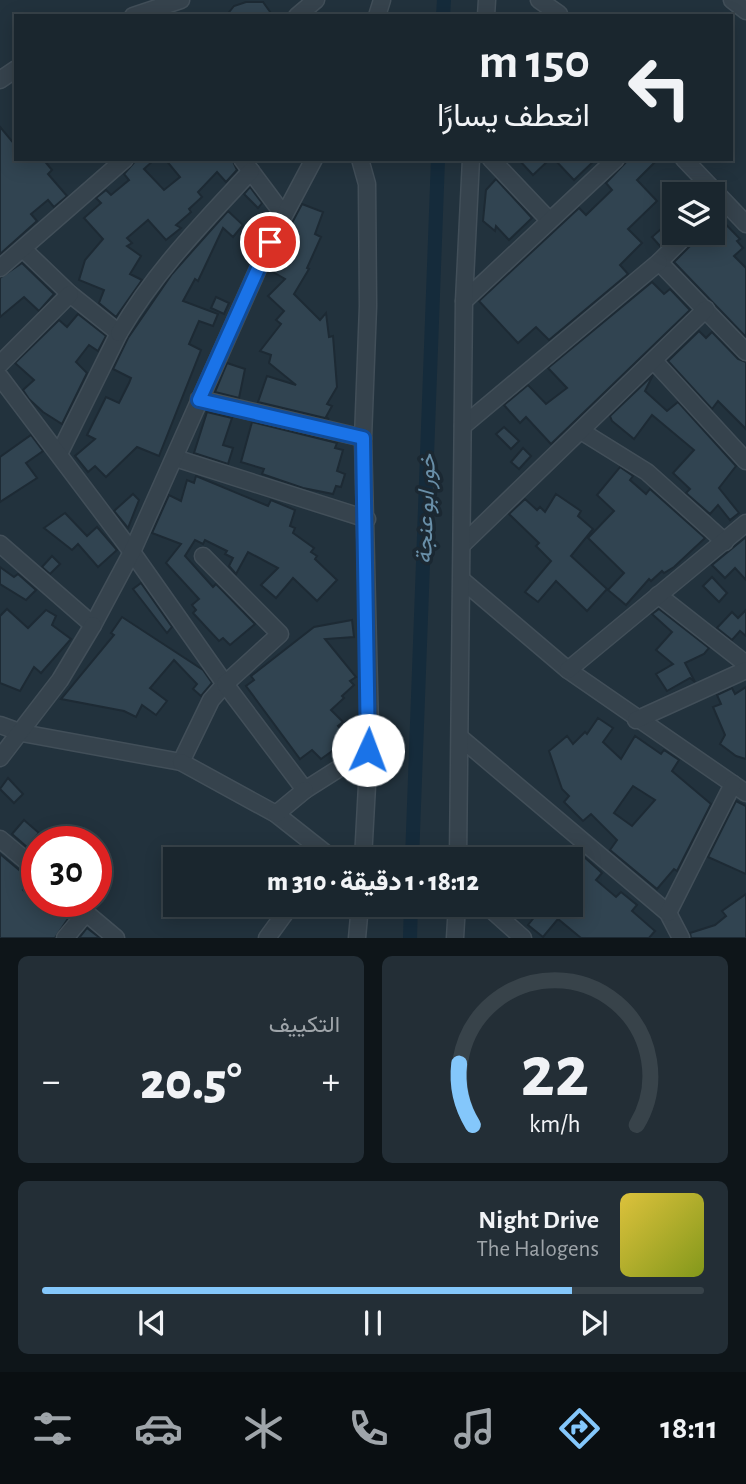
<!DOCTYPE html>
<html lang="ar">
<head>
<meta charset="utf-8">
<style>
	body { margin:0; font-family:"Alegreya Sans",Vazirmatn,sans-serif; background:#232e36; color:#f1f3f6; direction:rtl; height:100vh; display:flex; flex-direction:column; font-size:26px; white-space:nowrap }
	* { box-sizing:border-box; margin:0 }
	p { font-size:23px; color:#9fa5aa }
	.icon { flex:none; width:38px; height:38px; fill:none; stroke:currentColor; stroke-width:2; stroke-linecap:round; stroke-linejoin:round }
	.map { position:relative; height:938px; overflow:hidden; direction:ltr }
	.drawer { display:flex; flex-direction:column; gap:18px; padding:18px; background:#0e1519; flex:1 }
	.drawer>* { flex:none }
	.banner { position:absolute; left:14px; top:14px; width:719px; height:147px; border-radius:0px; box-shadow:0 4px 18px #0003,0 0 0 2px #38434a; direction:rtl; background:#1a262e; color:#f1f3f6; overflow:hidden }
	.fabs { position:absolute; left:662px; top:182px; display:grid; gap:14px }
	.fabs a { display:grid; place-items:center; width:63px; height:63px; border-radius:0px; background:#1a262e; box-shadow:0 4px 18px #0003,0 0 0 2px #38434a; font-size:35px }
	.speed { position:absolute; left:21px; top:826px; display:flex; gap:14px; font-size:35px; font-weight:700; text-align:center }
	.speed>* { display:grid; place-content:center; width:91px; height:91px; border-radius:50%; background:#1a262e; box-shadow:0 4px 18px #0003,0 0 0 2px #38434a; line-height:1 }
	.speed .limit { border:10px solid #d22; background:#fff; color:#111 }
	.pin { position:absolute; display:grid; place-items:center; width:60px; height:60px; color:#fff; margin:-30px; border:4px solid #fff; border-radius:50%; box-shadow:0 2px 7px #0007 }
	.me { position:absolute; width:77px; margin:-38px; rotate:2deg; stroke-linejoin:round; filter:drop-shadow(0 0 5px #0008) }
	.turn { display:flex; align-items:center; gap:24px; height:147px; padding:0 28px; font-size:32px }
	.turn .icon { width:91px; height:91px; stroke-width:2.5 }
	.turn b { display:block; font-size:49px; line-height:60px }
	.big { font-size:52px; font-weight:800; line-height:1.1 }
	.drawer .widget { flex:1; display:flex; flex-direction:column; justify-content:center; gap:10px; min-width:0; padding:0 24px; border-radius:10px; background:#232e36 }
	.drawer .dial { align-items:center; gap:0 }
	.dial svg { height:182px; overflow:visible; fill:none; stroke:#38434a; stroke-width:7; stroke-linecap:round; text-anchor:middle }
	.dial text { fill:#f1f3f6; stroke:none }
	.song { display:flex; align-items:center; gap:21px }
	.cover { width:84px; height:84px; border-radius:10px; background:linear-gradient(135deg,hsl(50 70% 55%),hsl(70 70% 35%)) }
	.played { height:7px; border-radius:4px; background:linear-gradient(90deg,#84c7fb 80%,#38434a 80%) }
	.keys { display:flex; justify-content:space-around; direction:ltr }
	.heat { display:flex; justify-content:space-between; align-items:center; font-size:38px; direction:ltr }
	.drawer .tiles { flex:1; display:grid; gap:18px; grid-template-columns:1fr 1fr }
	.widget:last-child { grid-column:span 2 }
	.trip { position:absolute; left:163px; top:847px; width:420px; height:70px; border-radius:0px; background:#1a262e; box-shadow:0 4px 18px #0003,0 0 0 2px #38434a; font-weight:800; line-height:70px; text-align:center; direction:rtl }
	.dock { display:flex; height:112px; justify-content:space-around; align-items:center; background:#0a0f12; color:#9fa5aa }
	.dock .icon { width:49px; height:49px }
	.dock .selected { color:#84c7fb }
	.dock b { font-size:32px; color:#f1f3f6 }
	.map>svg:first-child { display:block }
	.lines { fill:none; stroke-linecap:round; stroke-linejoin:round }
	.canal { stroke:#152b3b; stroke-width:14 }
	.building { fill:#314451; stroke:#1d2a34; stroke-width:2; fill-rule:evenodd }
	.minor-casing { stroke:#424f59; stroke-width:19 }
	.minor { stroke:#36434d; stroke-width:16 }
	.route-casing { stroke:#114b97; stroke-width:18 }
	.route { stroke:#1a73e8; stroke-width:12 }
	.labels { text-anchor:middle; stroke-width:7; stroke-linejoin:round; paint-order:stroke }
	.water-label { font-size:23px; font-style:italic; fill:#698fa8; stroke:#1b2832 }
</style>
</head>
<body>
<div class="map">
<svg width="746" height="938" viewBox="0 0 746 938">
	<rect width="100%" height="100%" fill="#22323d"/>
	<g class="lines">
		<g class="canal">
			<polyline points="443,16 444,0"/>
			<polyline points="412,859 438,159"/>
			<polyline points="410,938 411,905"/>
		</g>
	</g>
	<g class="building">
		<polygon points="246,2 263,2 273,16 226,16 234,6"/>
		<polygon points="0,127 16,146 16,159 43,159 52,170 48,174 67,196 54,207 48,200 31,214 37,221 0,254"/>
		<polygon points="137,159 155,159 144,169 164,190 180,177 165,159 232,159 237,170 226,182 217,172 198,192 202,197 189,209 191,212 176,225 181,228 166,240 148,220 127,238 132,243 127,246 141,256 130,274 142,280 116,317 99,303 104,290 79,280 85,260 103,239 84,218 101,203 96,198 106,190 111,195 129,180 124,174"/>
		<polygon points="518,159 550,159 533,175"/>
		<polygon points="554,159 596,159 574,180"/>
		<polygon points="629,159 658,159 637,180 657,201 628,229 642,243 620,265 628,274 549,340 536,327 518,343 479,301 579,208 586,215 612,190 606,183"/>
		<polygon points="496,179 532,218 509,240 496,226 495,231 483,221 486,190"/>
		<polygon points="250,187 262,203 258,208 244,194"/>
		<polygon points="302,204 323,212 315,234 321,237 307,268 309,269 294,294 320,320 326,313 329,337 333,336 337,387 327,404 332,406 326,417 329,419 258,402 267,376 296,385 269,363 271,355 260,351 281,324 276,320 284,311 268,296 285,279 273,272 289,245 282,242"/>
		<polygon points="712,210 740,239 737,241 743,248 734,256 746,268 746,337 674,262 703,233 712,233"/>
		<polygon points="228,211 243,225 233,237 223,228 198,281 195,279 183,301 218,314 213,326 199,321 189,344 201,350 159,456 137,447 106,477 95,466 88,472 75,456 95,439 87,435 106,397 119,403 129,383 131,378 113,369 128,338 172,274"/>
		<polygon points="661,229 669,237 660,246 652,237"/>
		<polygon points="22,263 54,294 39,311 24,297 0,317 0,278"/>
		<polygon points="652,282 664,294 670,289 690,310 551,444 526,417 520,423 504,405 528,385 546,404 567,388 548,368"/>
		<polygon points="216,297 229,303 224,314 211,308"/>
		<polygon points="78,314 106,336 98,351 89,345 76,362 87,373 62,424 43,412 29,399 23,390 34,380 15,363 59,320 67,327"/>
		<polygon points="699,331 706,338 712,332 738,359 746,362 746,429 718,401 712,409 668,361"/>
		<polygon points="227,363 245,369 239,398 215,392"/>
		<polygon points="653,375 645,391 667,411 678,402 736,466 719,488 739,513 730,520 718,505 710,514 686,493 690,489 673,473 694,450 652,415 634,439 612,421 610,416"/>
		<polygon points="207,412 232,418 223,445 233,448 228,464 194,453"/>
		<polygon points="252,422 337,443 335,448 343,450 337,471 345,474 341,487 336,486 333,494 303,488 262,474 264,469 241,462"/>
		<polygon points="504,427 519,441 511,449 496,434"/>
		<polygon points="31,435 43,451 26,463 37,478 0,502 0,457"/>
		<polygon points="523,448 531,456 519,469 511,462"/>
		<polygon points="620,467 633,476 630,480 646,494 650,489 705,538 674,567 664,573 662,571 651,581 649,579 626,605 608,590 624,573 588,538 614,511 597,495"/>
		<polygon points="196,476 268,506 271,500 295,510 290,526 295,528 293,533 314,548 311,552 317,556 315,559 337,580 317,601 293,578 276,598 261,585 278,568 248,552 236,574 229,566 233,558 225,554 227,551 205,540 203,544 195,540 185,556 213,587 216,584 255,624 230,645 223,638 219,641 193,613 196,610 192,605 199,599 166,563 181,544 152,533 169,495 181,501 187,480 194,483"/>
		<polygon points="133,494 139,500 128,528 114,511"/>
		<polygon points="556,494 581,511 578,516 593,529 571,556 607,589 587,611 556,581 538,602 525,592 551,561 536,546 539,543 509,514 525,499 537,510 540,507 545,512"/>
		<polygon points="65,513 87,536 97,527 117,550 98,567 78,544 72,550 44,528"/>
		<polygon points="746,537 746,580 735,568 725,578 712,565"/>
		<polygon points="52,556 60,564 50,574 42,567"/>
		<polygon points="0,567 14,577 18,574 36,590 26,600 0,584"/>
		<polygon points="712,577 727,593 719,602 703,586"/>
		<polygon points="141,583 172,627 167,633 133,589"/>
		<polygon points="7,609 28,628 46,610 56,616 52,625 71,639 41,673 34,667 20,691 0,683 0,616"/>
		<polygon points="659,609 709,648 704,654 685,663 695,682 690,678 667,691 656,674 673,664 656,650 672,632 652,614"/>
		<polygon points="746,610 746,636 740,631 732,640 717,628 732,612 738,618"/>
		<polygon points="122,617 203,670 212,683 201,696 193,689 197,684 174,660 150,688 167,701 156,715 142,705 136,717 124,711 61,699 114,635 111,633"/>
		<polygon points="352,620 354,637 325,639 356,677 350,681 354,685 342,696 344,698 331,710 343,722 338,726 349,739 321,759 312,750 300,759 246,686 254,680 251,676 314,627"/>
		<polygon points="746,687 746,759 736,756 720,744 725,735 713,707 721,704 717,695 732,688 735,694"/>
		<path d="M598 718 613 728 603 742 621 759 635 736 661 754 664 750 679 760 672 771 711 804 677 871 674 869 657 889 610 850 617 840 591 814 583 821 564 802 569 796 562 789 549 751 567 736 573 744 585 732 587 734ZM633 786 655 800 632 826 614 813Z"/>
		<polygon points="8,778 23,794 14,803 0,789"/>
		<polygon points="736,801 746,806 746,874 708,857"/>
		<polygon points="24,820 39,833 27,847 12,834"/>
		<polygon points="572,846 602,873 596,880 616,897 621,892 637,905 632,911 655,931 649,938 581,938 558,919 543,937 528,925 536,915 522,905 570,905 570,859 561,859"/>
		<polygon points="0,854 31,880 23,890 35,901 53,901 71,914 55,938 0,938"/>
		<polygon points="746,894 746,938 691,938 690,933 715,925 726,916 722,911"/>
		<polygon points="87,928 100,938 79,938"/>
	</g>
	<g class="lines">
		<g class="minor-casing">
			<g id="minor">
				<polyline points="539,0 559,14"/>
				<polyline points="732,0 746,11"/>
				<polyline points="133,16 181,0"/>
				<polyline points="297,16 316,0"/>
				<polyline points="377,16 382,0"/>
				<polyline points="486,16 487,0"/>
				<polyline points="0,80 16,69"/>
				<polyline points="242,159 283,214"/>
				<polyline points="360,159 367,184 368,306 363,438 370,730 363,859"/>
				<polyline points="491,159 549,220"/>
				<polyline points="684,159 746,224"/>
				<polyline points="688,233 659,262 746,352"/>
				<polyline points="23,249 70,294 119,333 59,454"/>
				<polyline points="0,268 125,159"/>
				<polyline points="464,301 616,159"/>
				<path d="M119 333C157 269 201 225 251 171"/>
				<polyline points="654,361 746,461"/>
				<polyline points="0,364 70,294"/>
				<polyline points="0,377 132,552 225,684 211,700 181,762 22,733 0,725"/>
				<polyline points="199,399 363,438"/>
				<polyline points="463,426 659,262"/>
				<polyline points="581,431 647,472 725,542"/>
				<polyline points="175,458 367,519"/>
				<polyline points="0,544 93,625 132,552 270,242 314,159"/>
				<polyline points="463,544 706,309"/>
				<polyline points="203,556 280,634 225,684 305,790 368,750"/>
				<polyline points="462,580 568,670 746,793"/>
				<polyline points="658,595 746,664"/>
				<polyline points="568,670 746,523"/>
				<polyline points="636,720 746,670"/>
				<polyline points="462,739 668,913 681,938"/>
				<polyline points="0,758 60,680 93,625"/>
				<polyline points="181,762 276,814 333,859"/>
				<polyline points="276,814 305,790"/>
				<polyline points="0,839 37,870"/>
				<polyline points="458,859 464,301 471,159"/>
				<polyline points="72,901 116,938"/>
				<polyline points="486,905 523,938"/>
				<polyline points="668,913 733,784"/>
				<polyline points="65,938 86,913"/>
				<polyline points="267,938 291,905"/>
				<polyline points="357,938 360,905"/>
				<polyline points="455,938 457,905"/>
			</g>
		</g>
		<use href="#minor" class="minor"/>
	</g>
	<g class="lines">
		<g class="route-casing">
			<polyline id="route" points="270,242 199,400 363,438 368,750"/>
		</g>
		<use href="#route" class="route"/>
	</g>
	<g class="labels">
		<g class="water-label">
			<text transform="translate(425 509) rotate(-88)" y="8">خور ابو عنجة</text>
		</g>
	</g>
</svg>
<div class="fabs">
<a><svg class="icon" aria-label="layers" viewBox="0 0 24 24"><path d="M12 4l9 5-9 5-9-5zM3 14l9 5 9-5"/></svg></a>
</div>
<div class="speed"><div class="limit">30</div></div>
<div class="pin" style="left:270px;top:242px;background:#d93025"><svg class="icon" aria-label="arrive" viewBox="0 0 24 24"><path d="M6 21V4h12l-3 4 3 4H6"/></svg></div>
<svg class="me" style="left:368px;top:750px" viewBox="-20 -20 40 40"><circle r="19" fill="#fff"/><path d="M0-13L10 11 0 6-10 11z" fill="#1a73e8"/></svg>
<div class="trip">18:12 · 1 دقيقة · 310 m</div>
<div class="banner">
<div class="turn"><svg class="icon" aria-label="left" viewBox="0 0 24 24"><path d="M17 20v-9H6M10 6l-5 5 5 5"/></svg><div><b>150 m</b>انعطف يسارًا</div></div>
</div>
</div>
<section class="drawer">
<div class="tiles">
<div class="widget dial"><svg viewBox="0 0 100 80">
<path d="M14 69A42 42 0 1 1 86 69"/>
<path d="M14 69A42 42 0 0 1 8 42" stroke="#84c7fb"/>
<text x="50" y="56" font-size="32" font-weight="700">22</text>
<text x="50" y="72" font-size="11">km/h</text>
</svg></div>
<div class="widget"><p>التكييف</p>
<div class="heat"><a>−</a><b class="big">20.5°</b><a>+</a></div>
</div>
<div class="widget">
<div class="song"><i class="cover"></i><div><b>Night Drive</b><p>The Halogens</p></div></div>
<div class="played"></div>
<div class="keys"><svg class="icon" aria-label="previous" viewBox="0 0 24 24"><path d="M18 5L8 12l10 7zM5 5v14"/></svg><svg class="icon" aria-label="pause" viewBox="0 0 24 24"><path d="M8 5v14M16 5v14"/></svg><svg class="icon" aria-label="next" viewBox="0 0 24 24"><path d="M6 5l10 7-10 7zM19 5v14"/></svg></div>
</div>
</div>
</section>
<nav class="dock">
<b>18:11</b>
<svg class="icon selected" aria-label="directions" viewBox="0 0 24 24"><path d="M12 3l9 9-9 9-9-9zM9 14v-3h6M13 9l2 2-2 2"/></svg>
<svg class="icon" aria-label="music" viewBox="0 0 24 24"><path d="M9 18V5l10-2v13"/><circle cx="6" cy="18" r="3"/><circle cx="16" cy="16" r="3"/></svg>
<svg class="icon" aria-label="phone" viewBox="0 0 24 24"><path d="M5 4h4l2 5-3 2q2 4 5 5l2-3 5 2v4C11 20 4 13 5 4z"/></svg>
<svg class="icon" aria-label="climate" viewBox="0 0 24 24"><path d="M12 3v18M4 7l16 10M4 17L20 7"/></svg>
<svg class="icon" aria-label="car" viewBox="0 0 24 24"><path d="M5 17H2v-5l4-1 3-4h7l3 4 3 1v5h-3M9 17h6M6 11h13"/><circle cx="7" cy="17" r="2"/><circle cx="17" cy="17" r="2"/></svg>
<svg class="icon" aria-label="filters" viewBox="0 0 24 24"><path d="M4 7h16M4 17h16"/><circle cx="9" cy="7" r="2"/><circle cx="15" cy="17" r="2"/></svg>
</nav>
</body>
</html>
